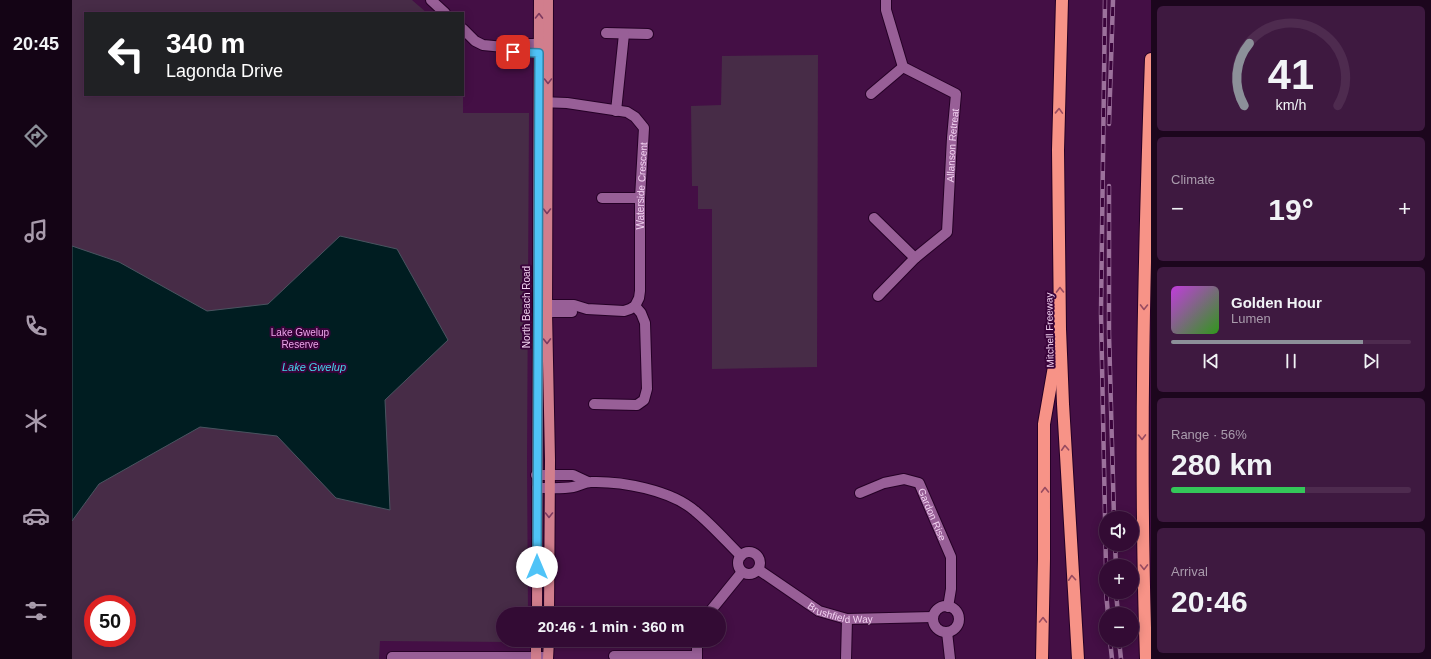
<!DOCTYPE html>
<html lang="en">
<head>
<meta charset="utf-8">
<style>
	body { margin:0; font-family:Arial,sans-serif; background:#3e1940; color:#f1f3f6; height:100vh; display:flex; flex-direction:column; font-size:15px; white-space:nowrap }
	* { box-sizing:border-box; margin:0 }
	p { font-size:13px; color:#a99bac }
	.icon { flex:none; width:22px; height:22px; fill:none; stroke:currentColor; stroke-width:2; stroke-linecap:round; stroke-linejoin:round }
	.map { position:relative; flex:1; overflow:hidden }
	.sheet { display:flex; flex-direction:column; gap:6px; padding:6px; background:#1c061d; width:280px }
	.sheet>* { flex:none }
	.guide { position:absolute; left:12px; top:12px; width:380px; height:84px; border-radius:0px; box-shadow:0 2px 10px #0003,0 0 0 1px #4e2b4f; background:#202124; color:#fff; overflow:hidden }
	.tools { position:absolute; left:1027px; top:511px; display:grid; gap:8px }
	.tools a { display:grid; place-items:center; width:40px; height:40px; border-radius:50%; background:#330b34; box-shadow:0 2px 10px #0003,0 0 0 1px #4e2b4f; font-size:20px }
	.speed { position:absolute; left:12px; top:595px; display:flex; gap:8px; font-size:20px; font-weight:700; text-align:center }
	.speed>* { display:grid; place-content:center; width:52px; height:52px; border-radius:50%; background:#330b34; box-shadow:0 2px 10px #0003,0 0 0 1px #4e2b4f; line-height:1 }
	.speed .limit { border:6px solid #d22; background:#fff; color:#111 }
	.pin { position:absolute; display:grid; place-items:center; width:34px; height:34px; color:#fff; margin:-17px; border-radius:8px; box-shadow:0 2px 6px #0006 }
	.me { position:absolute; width:44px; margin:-22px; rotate:0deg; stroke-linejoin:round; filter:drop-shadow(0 0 3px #0008) }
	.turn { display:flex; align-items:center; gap:14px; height:84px; padding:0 16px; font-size:18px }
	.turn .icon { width:52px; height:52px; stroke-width:2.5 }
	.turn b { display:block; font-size:28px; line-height:34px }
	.big { font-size:30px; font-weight:600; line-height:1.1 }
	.sheet .widget { flex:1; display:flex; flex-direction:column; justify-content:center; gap:6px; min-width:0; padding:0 14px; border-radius:6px; background:#3e1940 }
	.sheet .dial { align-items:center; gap:0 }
	.dial svg { height:104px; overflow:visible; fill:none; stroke:#4e2b4f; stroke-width:7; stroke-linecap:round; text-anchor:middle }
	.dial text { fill:#f1f3f6; stroke:none }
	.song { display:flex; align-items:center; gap:12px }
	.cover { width:48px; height:48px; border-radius:6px; background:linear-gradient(135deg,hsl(290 70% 55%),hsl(110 70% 35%)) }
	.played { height:4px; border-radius:2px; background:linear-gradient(90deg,#8c9099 80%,#4e2b4f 80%) }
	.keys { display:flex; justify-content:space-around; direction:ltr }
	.heat { display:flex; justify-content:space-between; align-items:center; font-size:22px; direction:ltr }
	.charge { height:6px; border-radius:3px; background:linear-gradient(90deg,#34c759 56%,#4e2b4f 0) }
	.trip { position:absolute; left:424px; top:607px; width:230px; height:40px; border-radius:20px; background:#330b34; box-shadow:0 2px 10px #0003,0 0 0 1px #4e2b4f; font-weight:600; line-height:40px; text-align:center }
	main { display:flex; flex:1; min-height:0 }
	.tab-bar { display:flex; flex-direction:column; width:72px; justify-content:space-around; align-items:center; background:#140415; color:#a99bac }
	.tab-bar .icon { width:28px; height:28px }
	.tab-bar .on { color:#8c9099 }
	.tab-bar b { font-size:18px; color:#f1f3f6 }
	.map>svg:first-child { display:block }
	.green { fill:#472c47; fill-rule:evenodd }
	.water { fill:#001d21; stroke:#495460 }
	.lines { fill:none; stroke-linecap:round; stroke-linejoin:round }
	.minor-casing { stroke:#250026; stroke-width:12 }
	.major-casing { stroke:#250026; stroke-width:12 }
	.highway-casing { stroke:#250026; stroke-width:14 }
	.minor { stroke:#985f97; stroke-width:10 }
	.major { stroke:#d17e8d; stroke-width:10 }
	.highway { stroke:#f79387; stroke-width:12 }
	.rail-casing { stroke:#9c719c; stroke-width:4.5 }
	.rail { stroke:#39033a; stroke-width:3; stroke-dasharray:9; stroke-linecap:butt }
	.oneway { stroke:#7d3a5f }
	.oneway2 { stroke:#984b60 }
	.route-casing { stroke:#337fa1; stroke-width:10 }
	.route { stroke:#4fc3f7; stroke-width:7 }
	.labels { text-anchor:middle; stroke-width:4; stroke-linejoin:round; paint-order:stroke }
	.street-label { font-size:10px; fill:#f3d3f2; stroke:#39033a }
	.park-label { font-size:10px; fill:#eba4e9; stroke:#39033a }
	.water-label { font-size:11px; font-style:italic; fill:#44d5e8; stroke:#39033a }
</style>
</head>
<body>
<main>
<nav class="tab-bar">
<b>20:45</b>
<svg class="icon on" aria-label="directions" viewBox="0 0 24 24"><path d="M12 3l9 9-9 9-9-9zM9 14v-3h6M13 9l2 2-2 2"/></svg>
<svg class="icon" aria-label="music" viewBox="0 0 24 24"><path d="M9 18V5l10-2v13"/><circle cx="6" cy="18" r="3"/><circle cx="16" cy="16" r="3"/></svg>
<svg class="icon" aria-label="phone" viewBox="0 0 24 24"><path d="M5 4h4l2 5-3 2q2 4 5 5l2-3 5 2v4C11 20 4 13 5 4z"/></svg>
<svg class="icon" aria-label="climate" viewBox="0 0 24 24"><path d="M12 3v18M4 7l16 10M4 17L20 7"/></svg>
<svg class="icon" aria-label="car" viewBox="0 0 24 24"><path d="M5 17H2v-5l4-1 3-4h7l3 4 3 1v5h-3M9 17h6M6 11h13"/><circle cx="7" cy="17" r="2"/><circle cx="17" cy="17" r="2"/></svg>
<svg class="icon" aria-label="filters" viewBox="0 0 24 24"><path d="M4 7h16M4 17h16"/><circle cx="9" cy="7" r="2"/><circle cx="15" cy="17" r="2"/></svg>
</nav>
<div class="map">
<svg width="1079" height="659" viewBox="0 0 1079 659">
	<rect width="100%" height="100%" fill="#440f45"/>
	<g class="green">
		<path d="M0 0H340L355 13H13V95H391V113H457L455 460 456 614H431V640H456V642L308 641 307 659H0ZM21 604H55V638H21Z"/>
		<polygon points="746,55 745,367 640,369 640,209 626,209 626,186 620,186 619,106 649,105 650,56"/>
	</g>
	<polygon class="water" points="268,236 325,249 376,340 313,400 318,510 264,498 205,436 128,427 27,484 0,521 0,246 47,262 135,311 196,304"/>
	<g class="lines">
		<g class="minor-casing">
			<g id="minor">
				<polyline points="359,0 373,13"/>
				<polyline points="391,29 403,41 411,45 432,47 441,44 474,44"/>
				<polyline points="534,33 576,34"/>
				<polyline points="432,47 441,52 475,52"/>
				<polyline points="799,94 831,67"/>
				<polyline points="544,111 552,34"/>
				<polyline points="530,198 568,198"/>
				<polyline points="802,218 843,258"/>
				<path id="s1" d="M806 296 843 258 875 232 880 138 884 94 831 67 814 10V0"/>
				<path id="s2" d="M467 305H502L515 309 552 311 558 309 563 306 567 298 568 291V198L572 128 563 117 555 112 495 103 468 102"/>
				<polyline points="468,312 500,312"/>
				<polyline points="522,404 565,405 572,400 575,389 573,323 569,313 563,306"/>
				<polyline points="464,475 501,475 516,482"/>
				<path d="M465 488C476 488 490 489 501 487 507 486 513 482 519 482 549 481 599 490 623 511 639 524 654 541 669 556"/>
				<path id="s3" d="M788 493 812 483 832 479 847 483 879 557V589L876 607"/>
				<circle cx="677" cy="563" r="11"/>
				<path id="s4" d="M687 570 747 611 775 619 861 617"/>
				<circle cx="874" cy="619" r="13"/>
				<polyline points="636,614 670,572"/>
				<polyline points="875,632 878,659"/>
				<polyline points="542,656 625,656"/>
				<polyline points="320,659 320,657 476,657"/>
				<polyline points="625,659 625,644 626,640"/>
				<polyline points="774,659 775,619"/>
			</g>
		</g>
		<g class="major-casing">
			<g id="major">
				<polyline points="476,0 475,312 478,460 477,614"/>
				<polyline points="465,614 467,0"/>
				<polyline points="464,659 464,640"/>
				<polyline points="476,659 477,640"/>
			</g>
		</g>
		<g class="highway-casing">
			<g id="highway">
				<polyline points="990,0 986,150 988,329 991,404 1006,659"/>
				<polyline points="970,659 972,559 972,424 984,355"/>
				<path d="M1074 659C1067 459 1072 259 1079 59"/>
			</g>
		</g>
		<use href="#minor" class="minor"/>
		<use href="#major" class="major"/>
		<use href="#highway" class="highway"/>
		<g class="rail-casing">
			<g id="rail">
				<polyline points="1033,0 1029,313 1034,568"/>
				<polyline points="1037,124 1041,0"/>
				<polyline points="1037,186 1037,334 1042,518"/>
				<polyline points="1043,544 1044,566"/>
				<polyline points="1034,592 1036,614"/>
				<polyline points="1044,592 1046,614"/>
				<polyline points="1038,640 1040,659"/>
				<polyline points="1047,640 1049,659"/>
			</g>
		</g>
		<use href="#rail" class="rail"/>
	</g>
	<defs><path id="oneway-chevron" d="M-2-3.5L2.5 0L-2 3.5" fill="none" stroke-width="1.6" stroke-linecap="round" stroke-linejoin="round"/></defs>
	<g class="oneway">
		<use href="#oneway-chevron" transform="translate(467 16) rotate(-89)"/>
		<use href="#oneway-chevron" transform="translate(476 81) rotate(90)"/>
		<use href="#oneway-chevron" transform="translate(475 211) rotate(90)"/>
		<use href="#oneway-chevron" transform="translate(475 341) rotate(89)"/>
		<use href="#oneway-chevron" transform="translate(477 515) rotate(90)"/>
	</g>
	<g class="oneway2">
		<use href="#oneway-chevron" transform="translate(987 111) rotate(-88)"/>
		<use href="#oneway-chevron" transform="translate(988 290) rotate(-91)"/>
		<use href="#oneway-chevron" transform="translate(1072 307) rotate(91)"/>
		<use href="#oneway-chevron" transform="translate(1070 437) rotate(89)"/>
		<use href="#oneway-chevron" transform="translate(993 448) rotate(-93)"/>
		<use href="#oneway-chevron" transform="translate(973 490) rotate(-91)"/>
		<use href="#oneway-chevron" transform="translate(1072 567) rotate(89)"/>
		<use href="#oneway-chevron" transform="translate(1000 578) rotate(-94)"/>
		<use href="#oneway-chevron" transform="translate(971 620) rotate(-89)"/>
	</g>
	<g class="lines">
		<g class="route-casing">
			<polyline id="route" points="441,52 467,53 465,567"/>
		</g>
		<use href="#route" class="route"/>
	</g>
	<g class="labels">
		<g class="street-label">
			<text dy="4" stroke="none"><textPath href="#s1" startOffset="181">Allanson Retreat</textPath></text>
			<text dy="4" stroke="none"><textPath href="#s2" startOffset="219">Waterside Crescent</textPath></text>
			<text transform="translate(454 307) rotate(-90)" y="4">North Beach Road</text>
			<text transform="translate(977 330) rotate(-91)" y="4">Mitchell Freeway</text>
			<text dy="4" stroke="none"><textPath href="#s3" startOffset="96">Gardon Rise</textPath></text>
			<text dy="4" stroke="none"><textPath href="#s4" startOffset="94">Brushfield Way</textPath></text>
		</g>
		<g class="park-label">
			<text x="228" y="336">Lake Gwelup<tspan x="228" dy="12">Reserve</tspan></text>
		</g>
		<g class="water-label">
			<text x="242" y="371">Lake Gwelup</text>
		</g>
	</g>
</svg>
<div class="tools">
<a><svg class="icon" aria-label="sound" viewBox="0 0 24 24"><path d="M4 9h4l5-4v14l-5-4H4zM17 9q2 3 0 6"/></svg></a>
<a>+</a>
<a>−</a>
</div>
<div class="speed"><div class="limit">50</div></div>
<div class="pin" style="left:441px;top:52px;background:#d93025"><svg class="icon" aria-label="arrive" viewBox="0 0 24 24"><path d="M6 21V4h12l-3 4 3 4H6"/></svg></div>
<svg class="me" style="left:465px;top:567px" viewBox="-20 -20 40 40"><circle r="19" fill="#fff"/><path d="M0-13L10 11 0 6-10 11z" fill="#4fc3f7"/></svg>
<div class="trip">20:46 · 1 min · 360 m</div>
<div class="guide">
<div class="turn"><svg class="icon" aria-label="left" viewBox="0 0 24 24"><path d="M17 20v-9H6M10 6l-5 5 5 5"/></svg><div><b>340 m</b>Lagonda Drive</div></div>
</div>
</div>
<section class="sheet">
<div class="widget dial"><svg viewBox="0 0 100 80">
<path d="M14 69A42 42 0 1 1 86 69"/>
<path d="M14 69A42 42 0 0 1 18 21" stroke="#8c9099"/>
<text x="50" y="56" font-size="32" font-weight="700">41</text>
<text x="50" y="72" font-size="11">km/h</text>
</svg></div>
<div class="widget"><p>Climate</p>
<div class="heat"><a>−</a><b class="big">19°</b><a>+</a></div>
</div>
<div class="widget">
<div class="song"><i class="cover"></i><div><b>Golden Hour</b><p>Lumen</p></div></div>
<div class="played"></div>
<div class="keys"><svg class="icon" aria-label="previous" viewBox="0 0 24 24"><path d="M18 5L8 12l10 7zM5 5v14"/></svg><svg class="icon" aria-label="pause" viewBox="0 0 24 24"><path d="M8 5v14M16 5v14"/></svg><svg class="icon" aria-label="next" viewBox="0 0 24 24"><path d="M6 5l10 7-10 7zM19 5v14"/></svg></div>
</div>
<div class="widget"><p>Range · 56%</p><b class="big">280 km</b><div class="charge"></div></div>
<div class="widget"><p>Arrival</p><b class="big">20:46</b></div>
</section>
</main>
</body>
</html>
